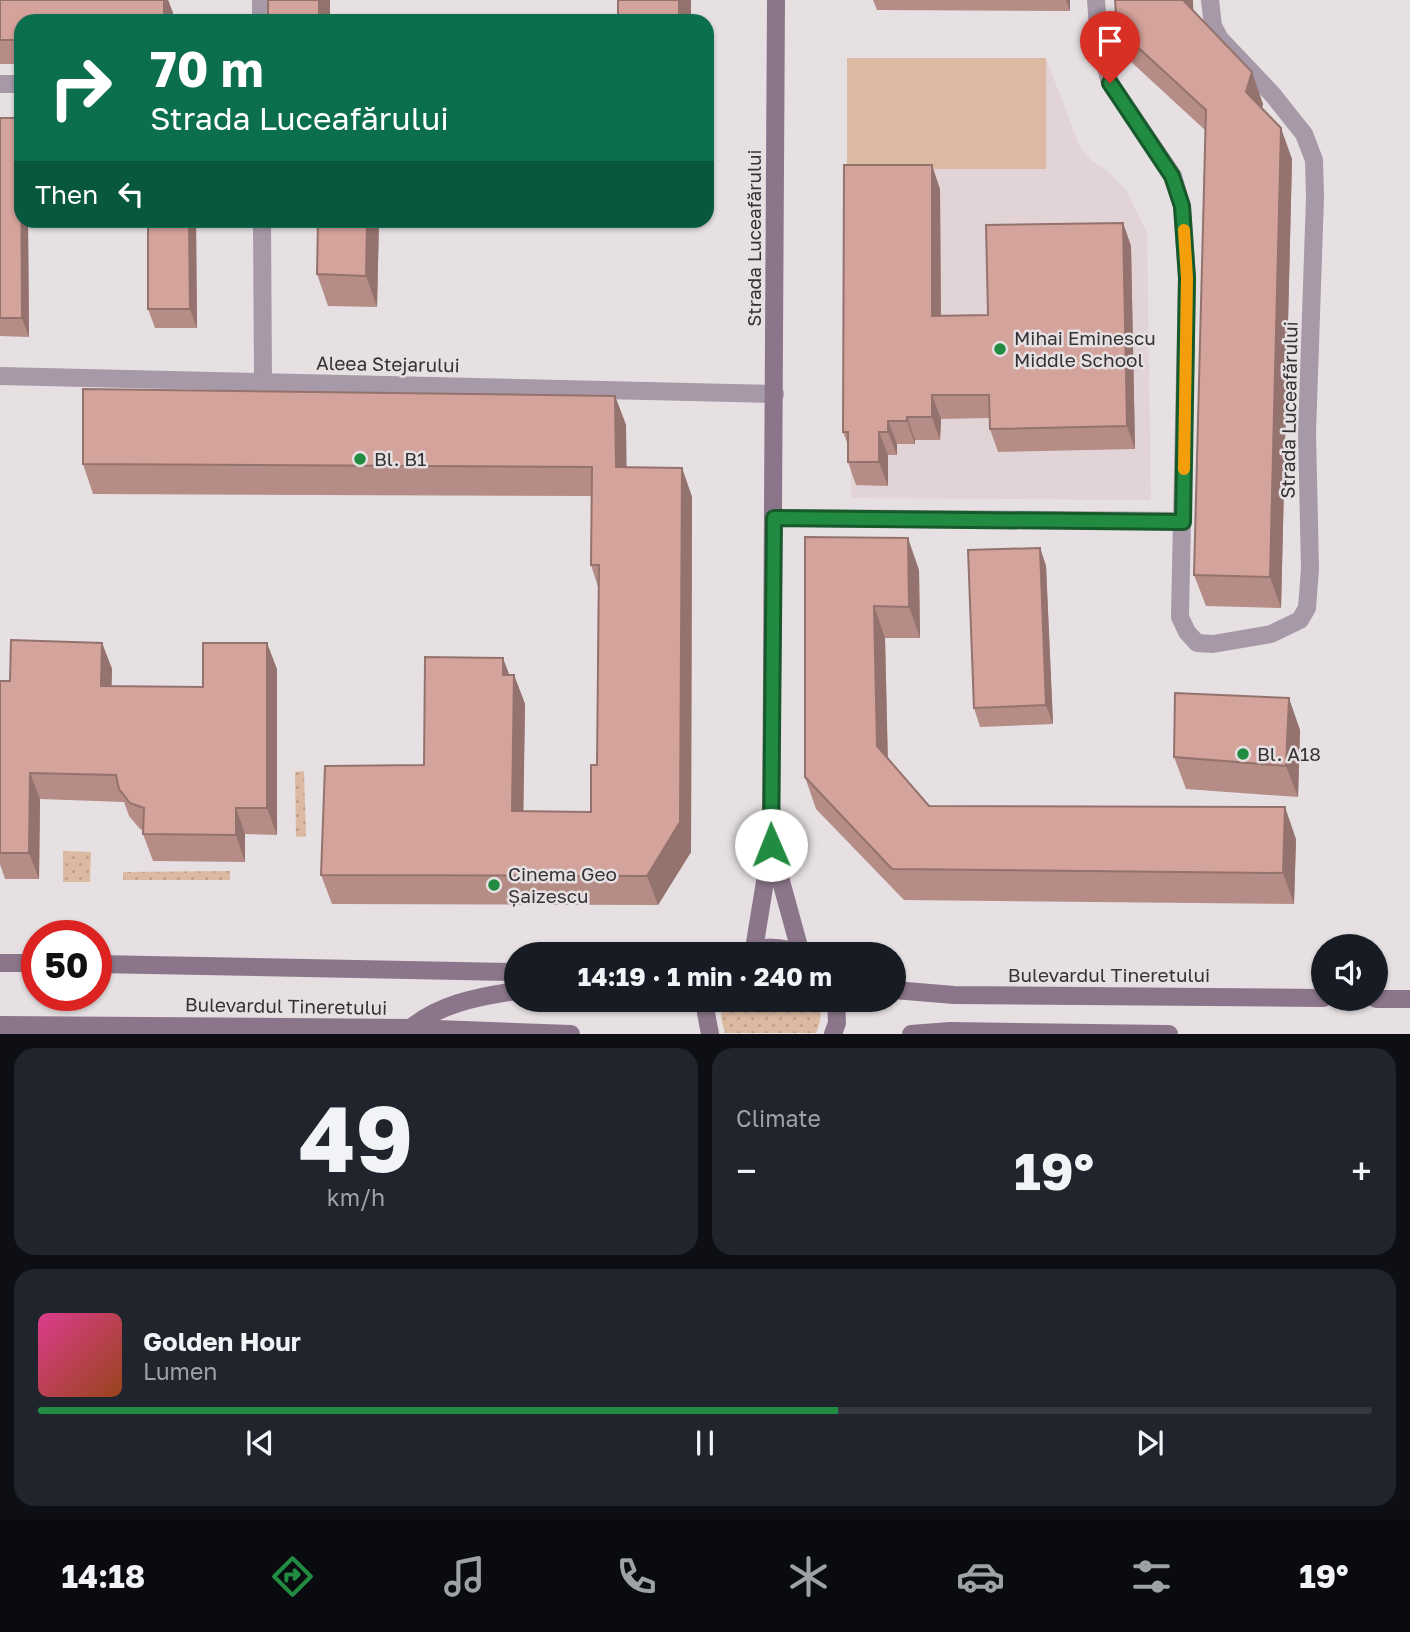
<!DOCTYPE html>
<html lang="en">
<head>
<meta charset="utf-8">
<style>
	body { margin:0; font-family:"Golos Text",sans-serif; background:#20242c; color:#f1f3f6; height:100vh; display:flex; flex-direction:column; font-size:26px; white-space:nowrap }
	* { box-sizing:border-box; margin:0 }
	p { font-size:23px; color:#9ea1a6 }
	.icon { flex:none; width:38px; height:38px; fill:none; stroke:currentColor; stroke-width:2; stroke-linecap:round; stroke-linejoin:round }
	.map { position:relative; height:1034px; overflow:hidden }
	.panel { display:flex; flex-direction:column; gap:14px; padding:14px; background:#0d0f14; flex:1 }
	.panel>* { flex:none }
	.guide { position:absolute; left:14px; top:14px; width:700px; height:214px; border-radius:21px; box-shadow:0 2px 5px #0004; background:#0b6e4f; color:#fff; overflow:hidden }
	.fabs { position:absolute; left:1311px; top:934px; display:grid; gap:14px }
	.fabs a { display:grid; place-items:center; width:77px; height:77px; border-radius:50%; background:#171b24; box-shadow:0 2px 5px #0004; font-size:35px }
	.speed { position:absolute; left:21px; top:920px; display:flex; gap:14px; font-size:35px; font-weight:700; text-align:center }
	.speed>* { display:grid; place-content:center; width:91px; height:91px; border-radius:50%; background:#171b24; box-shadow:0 2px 5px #0004; line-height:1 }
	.speed .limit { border:10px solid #d22; background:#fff; color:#111 }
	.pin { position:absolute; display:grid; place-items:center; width:60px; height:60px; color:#fff; margin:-72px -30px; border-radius:50% 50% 50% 0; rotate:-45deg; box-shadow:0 0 7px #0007 }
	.pin .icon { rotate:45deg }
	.me { position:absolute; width:77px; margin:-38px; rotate:359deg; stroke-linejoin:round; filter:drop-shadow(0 0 5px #0008) }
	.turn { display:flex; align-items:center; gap:24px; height:147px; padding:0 21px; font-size:32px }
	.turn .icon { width:91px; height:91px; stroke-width:2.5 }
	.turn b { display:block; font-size:49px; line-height:60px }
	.then { display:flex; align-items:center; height:66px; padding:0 21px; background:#0003; gap:14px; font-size:26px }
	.big { font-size:52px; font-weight:700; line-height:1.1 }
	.panel .card { flex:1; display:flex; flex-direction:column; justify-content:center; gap:10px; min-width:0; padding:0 24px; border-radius:21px; background:#20242c }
	.panel .dial { align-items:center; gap:0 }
	.dial b { font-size:91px; line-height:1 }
	.song { display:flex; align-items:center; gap:21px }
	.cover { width:84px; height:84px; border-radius:10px; background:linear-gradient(135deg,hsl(330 70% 55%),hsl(20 70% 35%)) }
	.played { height:7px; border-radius:4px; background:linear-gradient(90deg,#228b42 60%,#363941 60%) }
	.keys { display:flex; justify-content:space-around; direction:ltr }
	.heat { display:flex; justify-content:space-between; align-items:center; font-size:38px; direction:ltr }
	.panel .tiles { flex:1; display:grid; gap:14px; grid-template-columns:1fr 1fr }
	.card:last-child { grid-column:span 2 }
	.trip { position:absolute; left:504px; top:942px; width:402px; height:70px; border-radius:35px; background:#171b24; box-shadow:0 2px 5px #0004; font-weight:700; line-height:70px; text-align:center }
	.tabs { display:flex; height:112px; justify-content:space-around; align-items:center; background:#090b0e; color:#9ea1a6 }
	.tabs .icon { width:49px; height:49px }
	.tabs .selected { color:#228b42 }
	.tabs b { font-size:32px; color:#f1f3f6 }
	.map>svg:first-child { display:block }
	.built { fill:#e2d3d7 }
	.grass { fill:url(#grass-dots) }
	.pitch { fill:#dcbaa2 }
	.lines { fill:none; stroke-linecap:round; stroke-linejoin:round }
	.lane { stroke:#a799a7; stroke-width:18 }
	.street { stroke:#a799a7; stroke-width:18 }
	.secondary { stroke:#8b758a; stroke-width:18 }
	.wall { fill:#b68c86 }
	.shaded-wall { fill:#94726d }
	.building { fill:#d4a39c; stroke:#94726d; stroke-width:2 }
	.route-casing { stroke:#165a2b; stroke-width:18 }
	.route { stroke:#228b42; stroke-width:12 }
	.slow { stroke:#f59e0b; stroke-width:12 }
	.poi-dot { fill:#228b42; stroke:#e6e0e2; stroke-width:2.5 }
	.labels { text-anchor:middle; stroke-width:5; stroke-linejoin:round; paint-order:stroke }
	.street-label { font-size:19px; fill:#343232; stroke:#e6e0e2 }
	.poi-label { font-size:19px; fill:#343232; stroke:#e6e0e2; text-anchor:start }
</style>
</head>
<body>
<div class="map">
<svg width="1410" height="1034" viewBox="0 0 1410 1034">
	<defs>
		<pattern id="grass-dots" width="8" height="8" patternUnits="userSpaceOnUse" patternTransform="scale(1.75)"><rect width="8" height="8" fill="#dcbaa2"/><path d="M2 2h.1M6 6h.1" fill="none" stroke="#bda08c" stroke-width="1.8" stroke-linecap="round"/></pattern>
	</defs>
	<rect width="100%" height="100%" fill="#e6e0e2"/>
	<polygon class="built" points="847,58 1046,58 1080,147 1090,159 1109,172 1126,190 1147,233 1151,500 851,498"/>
	<g class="grass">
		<polygon points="304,771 306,836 296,837 295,772"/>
		<polygon points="63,851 91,852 90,882 63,882"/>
		<polygon points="230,871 230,880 123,880 123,872"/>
		<path d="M722 999H819C822 1012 821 1022 816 1033H725L721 1018Z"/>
	</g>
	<rect class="pitch" x="847" y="58" width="199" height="111"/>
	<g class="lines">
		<g class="lane">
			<polyline points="1096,0 1099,40 1110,83 1173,176 1182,206 1187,278 1180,617 1187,632 1197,643 1213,644 1271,634 1300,620 1307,608 1310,569 1307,433 1315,197 1314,160 1304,134 1273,95 1220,39 1213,26 1210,0"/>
			<polyline points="0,84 21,84"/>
			<polyline points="774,518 1183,521"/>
		</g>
		<g class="street">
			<polyline points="261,0 261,21"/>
			<polyline points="262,220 263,382"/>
			<polyline points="0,376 775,394"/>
		</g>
		<g class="secondary">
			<polyline points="773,852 801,954"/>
			<polyline points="754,949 771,845 776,0"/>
			<path d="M744 954C764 945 781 946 801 954"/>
			<polyline points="0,963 37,963"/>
			<polyline points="96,964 516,972"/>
			<polyline points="894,990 954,995 1323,998"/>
			<polyline points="708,999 706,1013 710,1034"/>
			<polyline points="1376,999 1410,999"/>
			<polyline points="0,1025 410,1028 571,1034"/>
			<path d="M407 1031C438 1004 476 997 516 991"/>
			<polyline points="833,1034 837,1023 836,999"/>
			<polyline points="911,1034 950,1031 1169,1034"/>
		</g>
	</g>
	<g class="wall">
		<polygon points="0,0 168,0 173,13 173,21 21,21 21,64 0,64"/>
		<polygon points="873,0 1070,0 1070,11 877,10"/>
		<polygon points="1115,0 1193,0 1193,11 1263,104 1262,108 1292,159 1281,608 1206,606 1194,575 1205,130 1128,59 1117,28"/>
		<polygon points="0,118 21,220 28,220 29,337 0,336"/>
		<polygon points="940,189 941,316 988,315 1123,223 1131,246 1135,449 998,452 990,429 989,418 941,419 940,440 915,440 915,444 897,444 897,455 888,455 888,486 856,485 848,462 848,445 843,432"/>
		<polygon points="196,220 197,328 155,328 148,309"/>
		<polygon points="379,220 377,307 328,306 317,274"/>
		<polygon points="615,396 626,425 626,467 682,468 692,497 691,852 658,905 332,904 321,875 510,675 514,675 525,704 523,811 591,812 597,765 598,587 591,565 592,496 93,494 83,464"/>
		<polygon points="805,537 919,570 920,638 885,638 888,759 929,806 1296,839 1294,904 904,900 816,809 805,777"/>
		<polygon points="1040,548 1046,566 1053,724 980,727 974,708"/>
		<polygon points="102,643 112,669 111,686 203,687 277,669 277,835 245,834 245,862 153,861 143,834 143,830 140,829 129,816 124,802 40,799 39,879 5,879 0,864 0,681 10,681"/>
		<polygon points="1300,730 1298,797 1186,789 1174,757"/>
	</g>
	<g class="shaded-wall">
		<polygon points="164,0 168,0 173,13 173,21 164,21"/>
		<rect x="319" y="0" width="11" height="21"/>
		<rect x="679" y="0" width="12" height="21"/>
		<polygon points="1066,0 1070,0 1070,11"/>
		<polygon points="1183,0 1193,0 1194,31"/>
		<polygon points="1252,72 1263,104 1258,123 1246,92"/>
		<polygon points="1281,128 1292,159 1281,608 1270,577"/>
		<polygon points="932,165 940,189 941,339 932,316"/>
		<polygon points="21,220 28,220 29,337 22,318"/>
		<polygon points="189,220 196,220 197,328 190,309"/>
		<polygon points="367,220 379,220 377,307 366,276"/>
		<polygon points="1123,223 1131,246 1135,449 1127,426"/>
		<polygon points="932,395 941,419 940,440 932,417"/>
		<polygon points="615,396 626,425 627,496 616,467"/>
		<polygon points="907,417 915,440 915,444 907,421"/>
		<polygon points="888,421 897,444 897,455 888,432"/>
		<polygon points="879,432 888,455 888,486 879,462"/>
		<polygon points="682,468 692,497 691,852 658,905 647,876"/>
		<polygon points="908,538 919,570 920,638 909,607"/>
		<polygon points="1040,548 1046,566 1053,724 1046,705"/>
		<polygon points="874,606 885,638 888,777 877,746"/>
		<polygon points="102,643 112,669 111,713 101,686"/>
		<polygon points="267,643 277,669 277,835 267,808"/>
		<polygon points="503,658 514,687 503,675"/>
		<polygon points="514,675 525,704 523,840 512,811"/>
		<polygon points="1289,698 1300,730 1298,797 1286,766"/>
		<polygon points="30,773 40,799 39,879 29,853"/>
		<polygon points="1285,807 1296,839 1294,904 1283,873"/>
		<polygon points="236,808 245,834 245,862 236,835"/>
	</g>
	<g class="building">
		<polygon points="0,0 164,0 164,21 21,21 21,40 0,40"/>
		<rect x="268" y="0" width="51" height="21"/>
		<rect x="618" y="0" width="61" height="21"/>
		<polygon points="1115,0 1183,0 1252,72 1246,92 1281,128 1270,577 1194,575 1206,110 1117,28"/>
		<polygon points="0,118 21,118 22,318 0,318"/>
		<polygon points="844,165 932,165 932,316 988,315 986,225 1123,223 1127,426 990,429 989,395 932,395 932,417 907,417 907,421 888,421 888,432 879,432 879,462 848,462 848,432 843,432"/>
		<polygon points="148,220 189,220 190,309 148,309"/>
		<polygon points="318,220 367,220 366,276 317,274"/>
		<polygon points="83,389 615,396 616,467 682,468 680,822 647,876 321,875 325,766 424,765 425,657 503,658 503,675 514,675 512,811 591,812 591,765 597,765 599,565 591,565 592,467 83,464"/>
		<polygon points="805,537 908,538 909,607 874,606 877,746 929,806 1285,807 1283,873 892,869 805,777"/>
		<polygon points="1040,548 1046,705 974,708 968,550"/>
		<polygon points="11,640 102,643 101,686 203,687 203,643 267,643 267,808 236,808 236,835 143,834 144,808 130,803 119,789 116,775 30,773 29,853 0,853 0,681 10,681"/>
		<polygon points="1175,693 1289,698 1286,766 1174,757"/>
	</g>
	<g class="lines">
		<g class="route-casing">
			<polyline id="route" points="771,845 774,518 1183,522 1187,278 1182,206 1172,176 1110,83"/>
		</g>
		<use href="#route" class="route"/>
		<polyline class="slow" points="1184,230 1187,278 1184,469"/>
	</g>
	<g class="poi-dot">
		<circle cx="1000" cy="349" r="7"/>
		<circle cx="360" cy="459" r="7"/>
		<circle cx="1243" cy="754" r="7"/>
		<circle cx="494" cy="885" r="7"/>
	</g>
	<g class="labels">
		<g class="street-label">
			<text transform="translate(754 238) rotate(-90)" y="7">Strada Luceafărului</text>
			<text transform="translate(388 364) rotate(1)" y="7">Aleea Stejarului</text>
			<text transform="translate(1289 410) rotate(-89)" y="7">Strada Luceafărului</text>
			<text x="1109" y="982">Bulevardul Tineretului</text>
			<text transform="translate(286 1006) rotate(1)" y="7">Bulevardul Tineretului</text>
		</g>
		<g class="poi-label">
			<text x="1014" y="345">Mihai Eminescu<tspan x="1014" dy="22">Middle School</tspan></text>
			<text x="374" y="466">Bl. B1</text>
			<text x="1257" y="761">Bl. A18</text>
			<text x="508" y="881">Cinema Geo<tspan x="508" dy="22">Șaizescu</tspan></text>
		</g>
	</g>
</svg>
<div class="fabs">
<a><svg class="icon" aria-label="sound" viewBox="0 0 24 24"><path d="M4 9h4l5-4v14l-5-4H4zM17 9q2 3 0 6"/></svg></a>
</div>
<div class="speed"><div class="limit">50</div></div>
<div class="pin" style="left:1110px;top:83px;background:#d93025"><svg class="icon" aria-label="arrive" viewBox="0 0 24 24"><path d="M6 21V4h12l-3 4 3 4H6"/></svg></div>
<svg class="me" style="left:771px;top:845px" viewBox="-20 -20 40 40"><circle r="19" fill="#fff"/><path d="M0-13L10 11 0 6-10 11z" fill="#228b42"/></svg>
<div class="trip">14:19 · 1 min · 240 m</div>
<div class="guide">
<div class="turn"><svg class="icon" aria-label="right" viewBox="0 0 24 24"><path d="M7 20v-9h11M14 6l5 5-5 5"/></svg><div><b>70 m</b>Strada Luceafărului</div></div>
<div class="then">Then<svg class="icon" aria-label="left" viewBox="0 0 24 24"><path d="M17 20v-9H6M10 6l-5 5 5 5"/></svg></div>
</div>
</div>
<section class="panel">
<div class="tiles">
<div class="card dial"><b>49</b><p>km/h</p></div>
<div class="card"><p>Climate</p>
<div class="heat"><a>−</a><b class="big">19°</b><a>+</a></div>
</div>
<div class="card">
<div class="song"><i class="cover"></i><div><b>Golden Hour</b><p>Lumen</p></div></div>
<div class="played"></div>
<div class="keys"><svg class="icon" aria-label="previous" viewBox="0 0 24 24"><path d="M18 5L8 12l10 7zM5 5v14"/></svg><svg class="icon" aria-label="pause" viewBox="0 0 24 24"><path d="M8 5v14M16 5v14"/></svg><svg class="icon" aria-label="next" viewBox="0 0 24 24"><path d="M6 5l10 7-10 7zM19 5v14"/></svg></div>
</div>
</div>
</section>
<nav class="tabs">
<b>14:18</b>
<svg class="icon selected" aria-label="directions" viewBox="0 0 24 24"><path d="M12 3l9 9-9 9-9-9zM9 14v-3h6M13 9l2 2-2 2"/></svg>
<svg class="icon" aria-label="music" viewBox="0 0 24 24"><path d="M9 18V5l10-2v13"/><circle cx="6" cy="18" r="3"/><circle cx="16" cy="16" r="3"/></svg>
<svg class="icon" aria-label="phone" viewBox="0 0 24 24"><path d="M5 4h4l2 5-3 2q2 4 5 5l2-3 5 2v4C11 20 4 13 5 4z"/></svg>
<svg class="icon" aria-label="climate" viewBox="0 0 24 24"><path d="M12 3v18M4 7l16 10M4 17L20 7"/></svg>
<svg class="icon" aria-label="car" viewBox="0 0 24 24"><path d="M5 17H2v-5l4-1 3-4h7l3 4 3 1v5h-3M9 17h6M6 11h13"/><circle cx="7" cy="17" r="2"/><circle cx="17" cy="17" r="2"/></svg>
<svg class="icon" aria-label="filters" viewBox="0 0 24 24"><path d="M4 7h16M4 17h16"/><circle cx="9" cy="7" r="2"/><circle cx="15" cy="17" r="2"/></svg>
<b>19°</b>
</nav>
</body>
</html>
